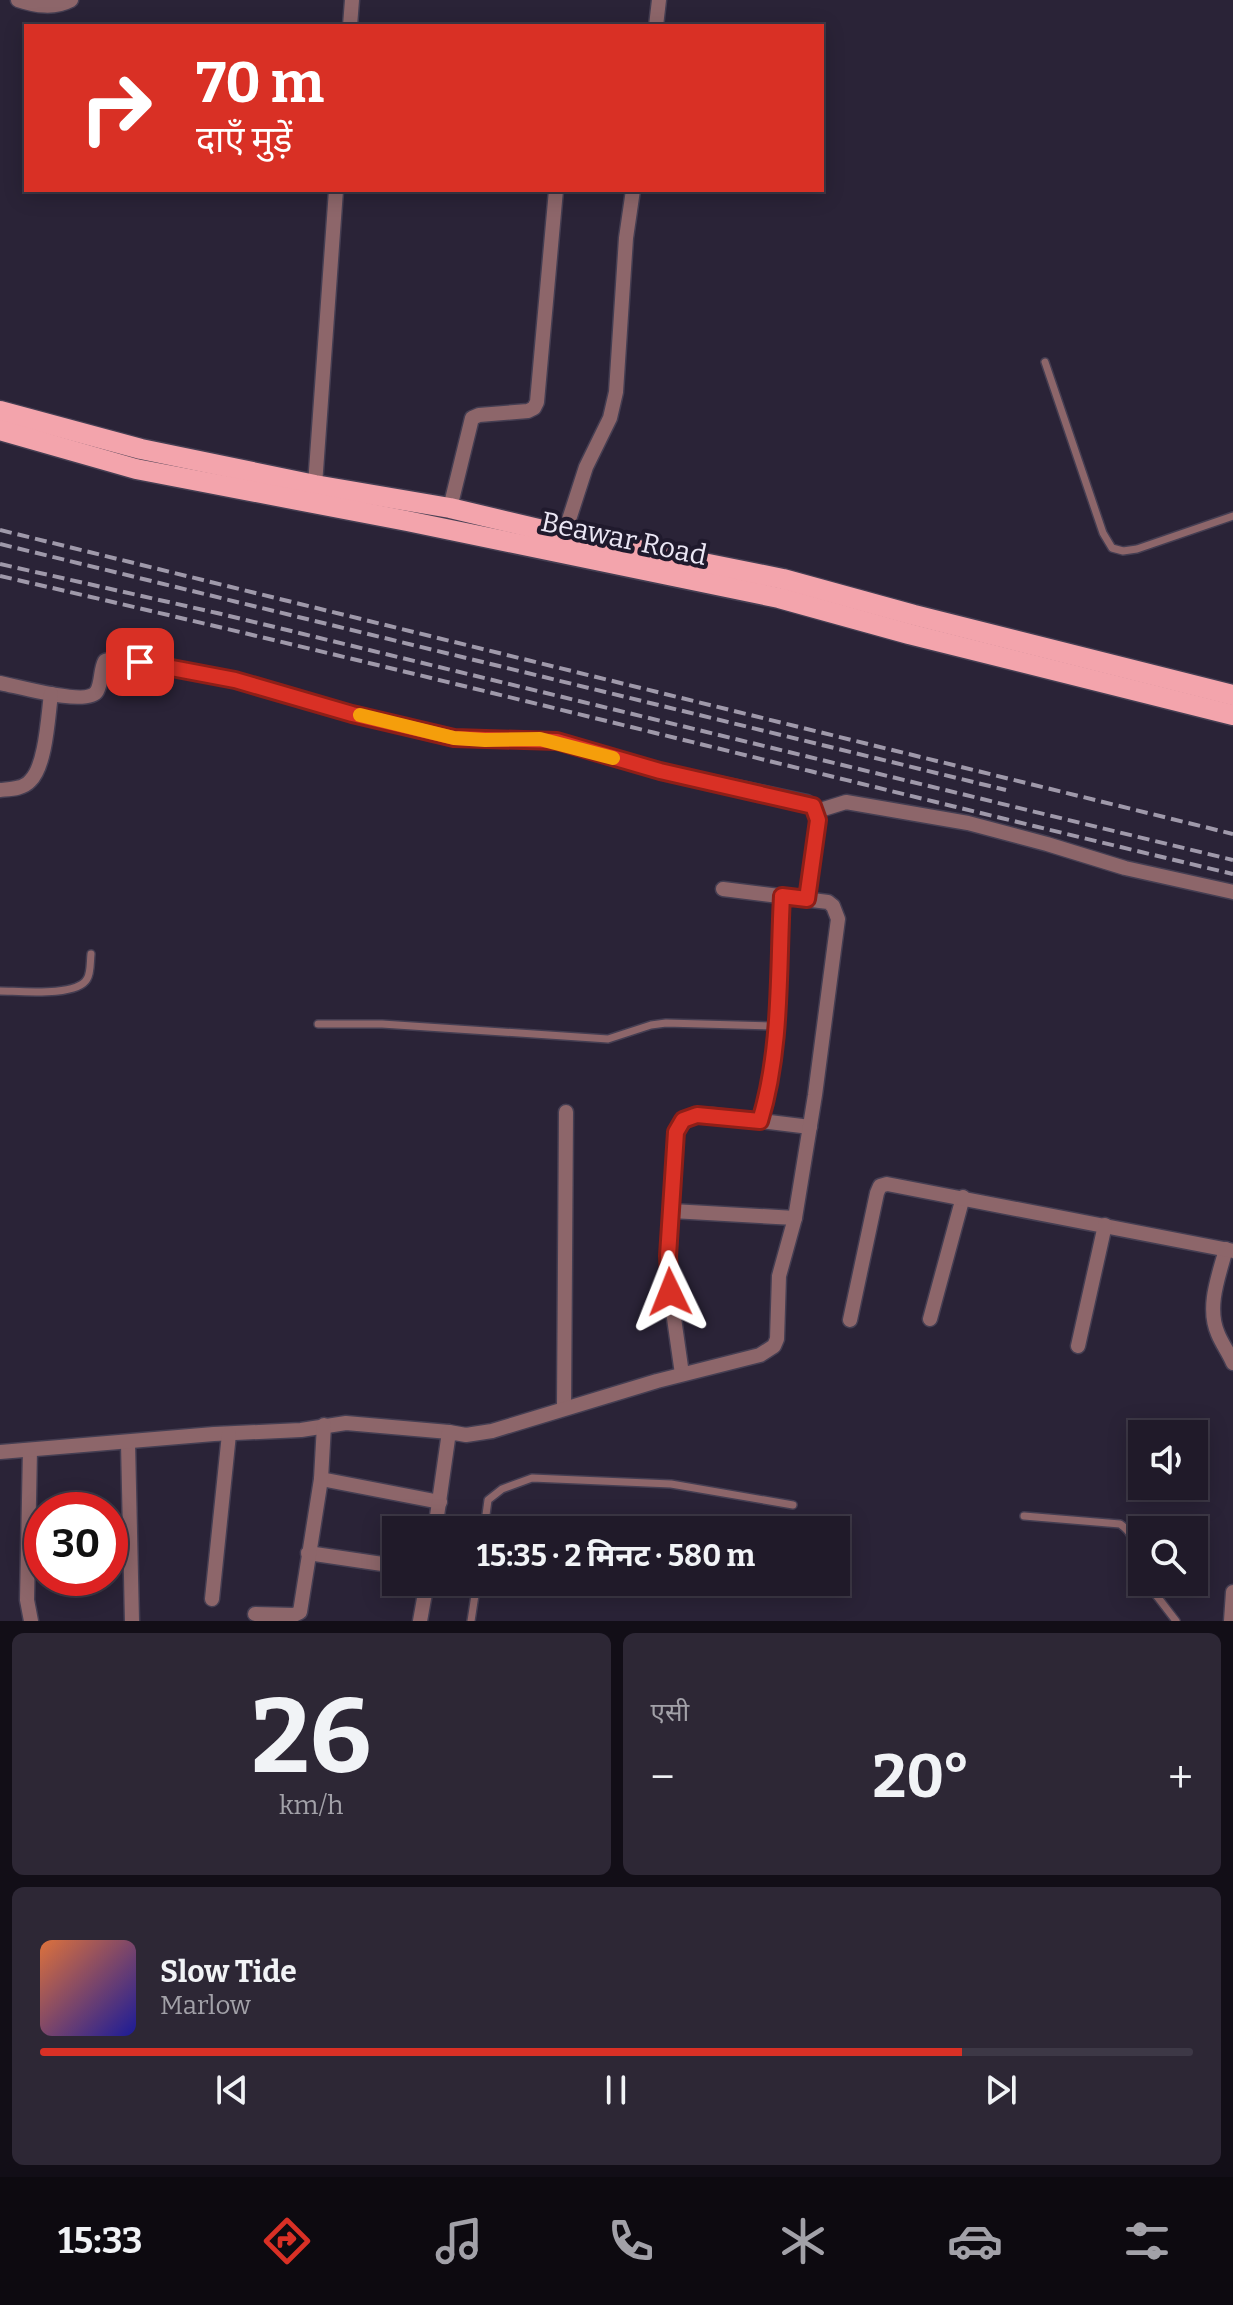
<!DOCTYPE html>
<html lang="hi">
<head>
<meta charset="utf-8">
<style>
	body { margin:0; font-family:Bitter,"Noto Sans Devanagari",serif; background:#2d2735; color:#f1f3f6; height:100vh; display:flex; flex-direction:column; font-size:30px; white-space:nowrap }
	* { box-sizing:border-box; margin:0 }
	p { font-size:26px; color:#a2a1a8 }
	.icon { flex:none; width:44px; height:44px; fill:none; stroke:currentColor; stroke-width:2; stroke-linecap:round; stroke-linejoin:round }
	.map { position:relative; height:1621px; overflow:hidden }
	.side { display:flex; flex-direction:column; gap:12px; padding:12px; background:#120e17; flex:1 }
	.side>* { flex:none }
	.banner { position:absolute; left:24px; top:24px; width:800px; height:168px; border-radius:0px; box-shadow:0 4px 20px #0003,0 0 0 2px #3d3846; background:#d93025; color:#fff; overflow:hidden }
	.controls { position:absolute; left:1128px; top:1420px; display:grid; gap:16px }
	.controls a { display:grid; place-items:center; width:80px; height:80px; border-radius:0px; background:#201a29; box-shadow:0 4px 20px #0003,0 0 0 2px #3d3846; font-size:40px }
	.speed { position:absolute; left:24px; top:1492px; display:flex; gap:16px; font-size:40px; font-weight:700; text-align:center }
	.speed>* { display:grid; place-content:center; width:104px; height:104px; border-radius:50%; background:#201a29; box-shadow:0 4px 20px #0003,0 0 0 2px #3d3846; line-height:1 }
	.speed .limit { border:12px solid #d22; background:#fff; color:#111 }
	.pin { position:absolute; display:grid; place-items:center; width:68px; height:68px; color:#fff; margin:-34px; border-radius:16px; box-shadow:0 4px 12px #0006 }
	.me { position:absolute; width:88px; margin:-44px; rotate:358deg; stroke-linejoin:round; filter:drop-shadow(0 0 6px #0008) }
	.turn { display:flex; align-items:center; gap:28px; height:168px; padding:0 40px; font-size:36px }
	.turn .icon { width:104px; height:104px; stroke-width:2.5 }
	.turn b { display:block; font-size:56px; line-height:68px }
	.big { font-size:60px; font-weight:700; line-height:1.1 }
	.side .tile { flex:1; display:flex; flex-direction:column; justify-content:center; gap:12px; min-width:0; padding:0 28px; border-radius:12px; background:#2d2735 }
	.side .dial { align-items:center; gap:0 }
	.dial b { font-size:104px; line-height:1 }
	.song { display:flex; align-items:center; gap:24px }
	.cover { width:96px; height:96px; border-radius:12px; background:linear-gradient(135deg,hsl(20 70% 55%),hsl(240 70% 35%)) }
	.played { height:8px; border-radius:4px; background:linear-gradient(90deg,#d93025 80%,#3d3846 80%) }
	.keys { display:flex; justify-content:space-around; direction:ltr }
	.heat { display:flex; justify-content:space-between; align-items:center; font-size:44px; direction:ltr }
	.side .tiles { flex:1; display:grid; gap:12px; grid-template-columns:1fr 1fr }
	.tile:last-child { grid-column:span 2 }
	.trip { position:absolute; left:382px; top:1516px; width:468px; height:80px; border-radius:0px; background:#201a29; box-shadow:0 4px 20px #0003,0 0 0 2px #3d3846; font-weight:700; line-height:80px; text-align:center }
	.tabs { display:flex; height:128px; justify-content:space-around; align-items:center; background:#0d0a10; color:#a2a1a8 }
	.tabs .icon { width:56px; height:56px }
	.tabs .current { color:#d93025 }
	.tabs b { font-size:36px; color:#f1f3f6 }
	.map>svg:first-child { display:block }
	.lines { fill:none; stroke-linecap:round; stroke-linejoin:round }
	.lane-casing { stroke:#453e52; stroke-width:10 }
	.street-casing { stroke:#453e52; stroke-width:17 }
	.primary-casing { stroke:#453e52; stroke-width:23 }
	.lane { stroke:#8d666a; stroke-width:7 }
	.street { stroke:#8d666a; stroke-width:14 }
	.primary { stroke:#f3a4ac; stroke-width:20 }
	.rail { stroke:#9f99aa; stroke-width:4; stroke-dasharray:12 6; stroke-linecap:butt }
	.route-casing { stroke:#8d1f18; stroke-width:20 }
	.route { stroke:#d93025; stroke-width:14 }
	.slow { stroke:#f59e0b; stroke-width:14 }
	.labels { text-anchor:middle; stroke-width:8; stroke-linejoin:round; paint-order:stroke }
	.street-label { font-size:28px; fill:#ebe7f5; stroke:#201a2d }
</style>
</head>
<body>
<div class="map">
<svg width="1233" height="1621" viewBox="0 0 1233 1621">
	<rect width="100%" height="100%" fill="#2a2337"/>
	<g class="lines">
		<g class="lane-casing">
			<g id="lane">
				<polyline points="1045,362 1103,533 1112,548 1123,551 1137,549 1233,516"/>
				<path d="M0 991C19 991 77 997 87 979 91 973 90 962 91 954"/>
				<polyline points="318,1024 382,1024 608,1039 651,1025 666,1023 775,1026"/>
				<path d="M1024 1516 1120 1524C1138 1536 1136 1554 1142 1573"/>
				<polyline points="484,1530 488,1500 502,1489 532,1478 671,1484 793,1505"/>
				<polyline points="1146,1582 1176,1621"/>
				<polyline points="471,1621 477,1582"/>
			</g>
		</g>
		<g class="street-casing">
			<g id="street">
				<path d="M18 0C36 6 54 9 71 0"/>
				<polyline points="350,26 352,0"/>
				<polyline points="656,26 659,0"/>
				<polyline points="315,485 336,190"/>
				<polyline points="450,508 472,418 479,415 528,411 534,408 537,402 556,190"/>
				<polyline points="564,535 586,467 610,418 616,392 626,238 633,190"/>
				<path d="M0 683C17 686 88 707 97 691 102 682 100 670 105 661L115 658 235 680 352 714 454 738 557 741 660 771 807 802 817 811 818 820 807 899"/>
				<path d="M0 790C10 789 23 789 30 781 46 766 48 716 51 694"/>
				<polyline points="817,811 846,802 968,823 1047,844 1125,868 1233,892"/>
				<path d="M760 1121C782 1049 778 970 782 896"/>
				<polyline points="672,1211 795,1218"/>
				<path d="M1226 1249C1219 1275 1206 1307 1218 1334 1222 1344 1229 1353 1233 1363"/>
				<polyline points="930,1319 963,1197"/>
				<polyline points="850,1320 877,1193 880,1186 887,1184 1233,1251"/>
				<polyline points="1078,1346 1105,1225"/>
				<path d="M682 1374 668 1276 676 1132C685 1117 695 1115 712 1115L810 1127"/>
				<polyline points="564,1408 566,1112"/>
				<polyline points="128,1443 132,1621"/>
				<polyline points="30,1450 27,1600 31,1621"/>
				<polyline points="0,1452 214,1434 301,1430 346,1423 449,1432"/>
				<polyline points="321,1479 440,1502"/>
				<polyline points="435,1530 449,1432 466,1435 492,1431 657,1381 760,1355 774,1346 777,1339 779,1276 795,1218 815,1095 838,919 833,906 828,902 723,889"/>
				<polyline points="308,1553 396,1566"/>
				<polyline points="212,1599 229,1434"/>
				<polyline points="255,1614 294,1615 300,1612 321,1479 324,1425"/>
				<polyline points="420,1621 427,1582"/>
				<polyline points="1231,1621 1233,1592"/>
			</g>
		</g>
		<g class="primary-casing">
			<g id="primary">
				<polyline points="0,411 141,449 315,485 450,508 564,535 783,579 914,615 1233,695"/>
				<polyline points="0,430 136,469 407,521 779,598 909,634 1233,715"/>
			</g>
		</g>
		<use href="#lane" class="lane"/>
		<use href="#street" class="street"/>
		<use href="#primary" class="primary"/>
		<g class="rail">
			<polyline points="0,530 1233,834"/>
			<polyline points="0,544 1006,790"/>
			<polyline points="0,564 217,613 1233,860"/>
			<path d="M0 576C412 670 822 776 1233 874"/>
		</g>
	</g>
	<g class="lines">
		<g class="route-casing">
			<path id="route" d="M140 662 235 680 352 714 454 738 557 741 660 771 813 806 818 820 807 899 782 896C778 970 782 1049 760 1121L697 1115 683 1120 676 1132 668 1256 670 1292"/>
		</g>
		<use href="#route" class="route"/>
		<polyline class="slow" points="360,715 454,738 485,740 540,739 613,758"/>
	</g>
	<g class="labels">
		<g class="street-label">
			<text transform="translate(624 538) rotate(12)" y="10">Beawar Road</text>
		</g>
	</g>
</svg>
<div class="controls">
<a><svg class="icon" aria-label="sound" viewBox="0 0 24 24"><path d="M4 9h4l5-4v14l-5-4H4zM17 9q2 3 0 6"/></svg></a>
<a><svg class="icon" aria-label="search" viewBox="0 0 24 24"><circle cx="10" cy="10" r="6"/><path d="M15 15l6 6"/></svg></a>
</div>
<div class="speed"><div class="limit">30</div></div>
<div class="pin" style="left:140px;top:662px;background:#d93025"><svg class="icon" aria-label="arrive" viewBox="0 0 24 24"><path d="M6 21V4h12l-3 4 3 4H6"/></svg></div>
<svg class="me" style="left:670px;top:1292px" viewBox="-20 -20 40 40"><path d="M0-17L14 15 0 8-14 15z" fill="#d93025" stroke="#fff" stroke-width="4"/></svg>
<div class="trip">15:35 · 2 मिनट · 580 m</div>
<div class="banner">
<div class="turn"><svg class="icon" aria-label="right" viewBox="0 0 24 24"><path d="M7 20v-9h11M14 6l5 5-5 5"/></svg><div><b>70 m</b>दाएँ मुड़ें</div></div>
</div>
</div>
<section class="side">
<div class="tiles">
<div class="tile dial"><b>26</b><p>km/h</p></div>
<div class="tile"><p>एसी</p>
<div class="heat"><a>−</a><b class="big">20°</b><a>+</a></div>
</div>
<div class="tile">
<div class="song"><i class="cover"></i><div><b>Slow Tide</b><p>Marlow</p></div></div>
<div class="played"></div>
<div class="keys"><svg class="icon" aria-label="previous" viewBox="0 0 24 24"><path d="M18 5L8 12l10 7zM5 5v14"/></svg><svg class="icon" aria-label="pause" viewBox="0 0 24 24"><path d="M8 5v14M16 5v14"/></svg><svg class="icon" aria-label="next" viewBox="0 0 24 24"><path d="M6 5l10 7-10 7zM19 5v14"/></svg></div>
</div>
</div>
</section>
<nav class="tabs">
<b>15:33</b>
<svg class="icon current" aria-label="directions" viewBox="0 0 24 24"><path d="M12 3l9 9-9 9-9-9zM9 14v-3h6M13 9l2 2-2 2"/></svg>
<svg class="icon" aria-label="music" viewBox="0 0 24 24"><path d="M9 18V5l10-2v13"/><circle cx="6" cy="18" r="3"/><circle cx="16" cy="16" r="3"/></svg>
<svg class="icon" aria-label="phone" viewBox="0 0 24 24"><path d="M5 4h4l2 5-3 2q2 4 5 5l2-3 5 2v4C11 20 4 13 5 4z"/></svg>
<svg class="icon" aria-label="climate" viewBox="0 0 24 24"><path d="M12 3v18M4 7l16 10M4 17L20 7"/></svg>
<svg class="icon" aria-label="car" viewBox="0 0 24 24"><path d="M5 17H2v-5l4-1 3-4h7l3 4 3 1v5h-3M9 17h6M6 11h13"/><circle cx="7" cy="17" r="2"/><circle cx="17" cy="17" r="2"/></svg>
<svg class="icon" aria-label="filters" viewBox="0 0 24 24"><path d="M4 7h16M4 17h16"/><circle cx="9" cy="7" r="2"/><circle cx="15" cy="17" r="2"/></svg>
</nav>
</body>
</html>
